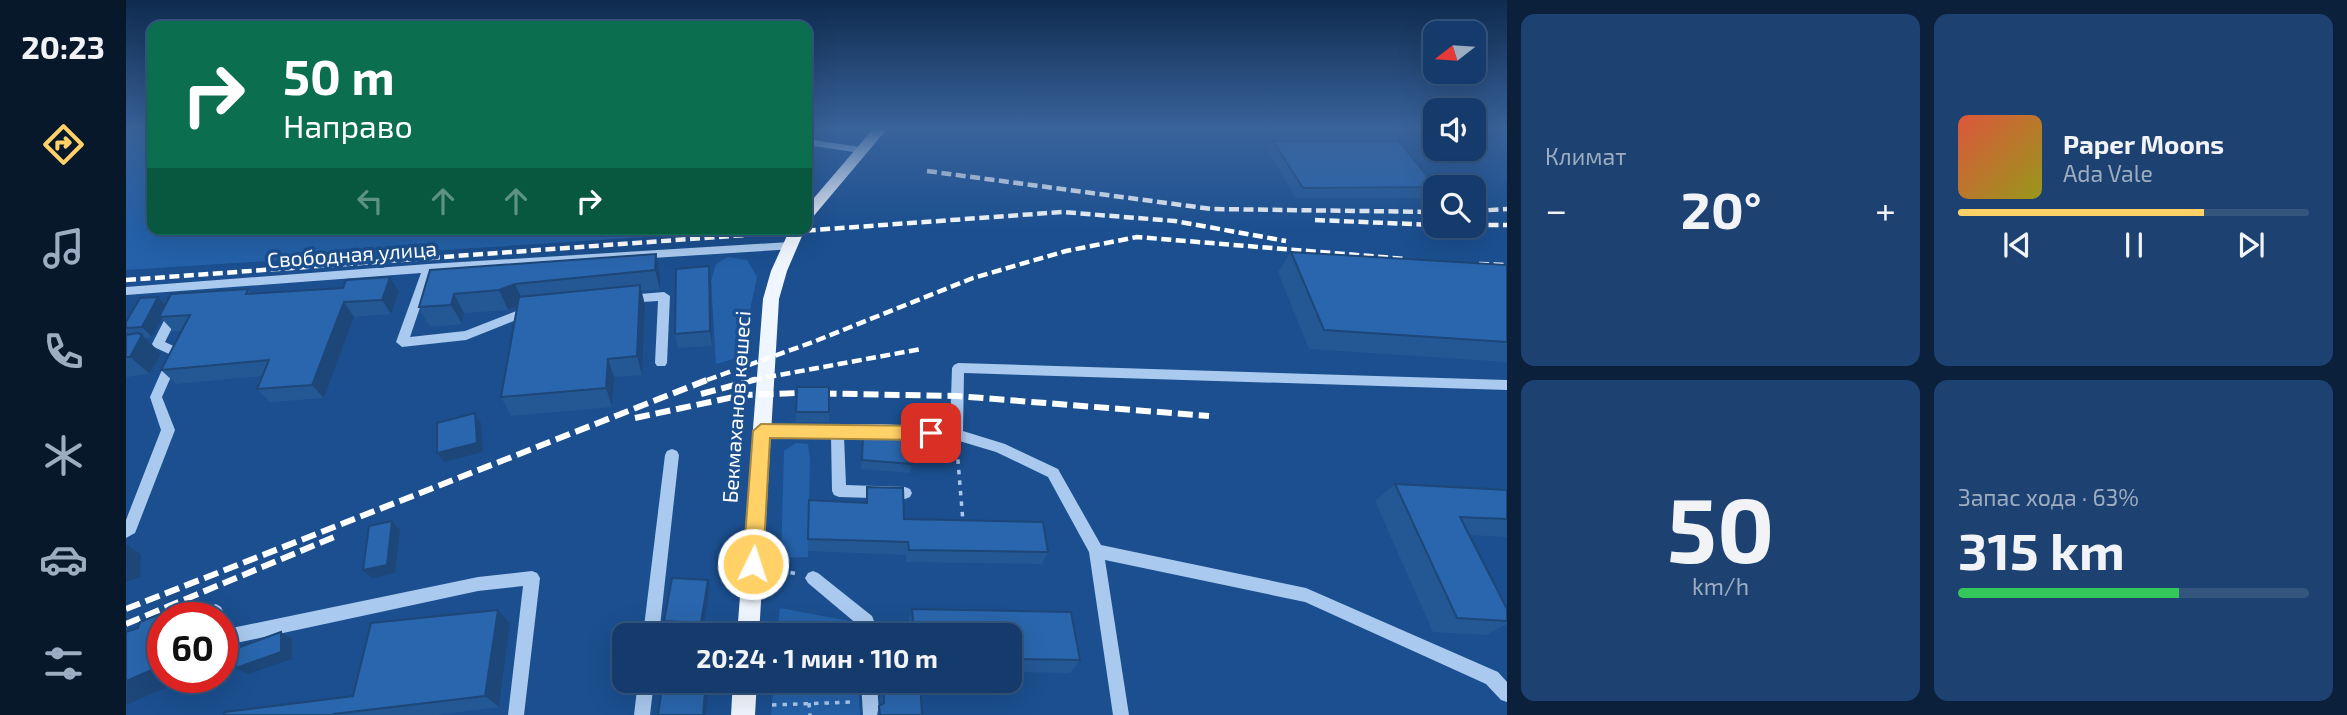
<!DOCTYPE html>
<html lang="ru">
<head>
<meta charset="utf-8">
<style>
	body { margin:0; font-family:"Exo 2",sans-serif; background:#1d4271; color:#f1f3f6; height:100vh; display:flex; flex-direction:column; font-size:26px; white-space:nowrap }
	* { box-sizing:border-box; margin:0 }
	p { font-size:23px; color:#9dadc1 }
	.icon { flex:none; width:38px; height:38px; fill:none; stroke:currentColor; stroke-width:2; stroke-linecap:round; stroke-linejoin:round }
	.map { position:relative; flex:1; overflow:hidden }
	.sheet { display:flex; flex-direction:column; gap:14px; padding:14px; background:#0b203b; width:840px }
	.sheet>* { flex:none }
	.banner { position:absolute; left:21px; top:21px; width:665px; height:214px; border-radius:14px; box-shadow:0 7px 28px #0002,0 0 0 2px #33557e; background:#0b6e4f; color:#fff; overflow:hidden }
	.needle { width:46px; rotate:253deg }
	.tools { position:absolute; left:1297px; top:21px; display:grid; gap:14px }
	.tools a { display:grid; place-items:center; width:63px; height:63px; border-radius:14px; background:#143b6b; box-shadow:0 7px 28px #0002,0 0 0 2px #33557e; font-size:35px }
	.speed { position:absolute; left:21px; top:602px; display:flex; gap:14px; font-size:35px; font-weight:700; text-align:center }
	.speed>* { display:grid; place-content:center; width:91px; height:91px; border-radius:50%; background:#143b6b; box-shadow:0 7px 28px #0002,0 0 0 2px #33557e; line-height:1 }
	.speed .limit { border:10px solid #d22; background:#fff; color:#111 }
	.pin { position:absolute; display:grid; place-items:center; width:60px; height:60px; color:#fff; margin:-30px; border-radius:14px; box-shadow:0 4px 10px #0006 }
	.me { position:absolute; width:77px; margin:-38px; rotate:4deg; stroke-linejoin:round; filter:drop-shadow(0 0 5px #0008) }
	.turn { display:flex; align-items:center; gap:24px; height:147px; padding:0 21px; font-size:32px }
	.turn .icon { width:91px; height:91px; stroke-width:2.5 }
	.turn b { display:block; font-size:49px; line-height:60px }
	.lanes { display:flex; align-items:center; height:66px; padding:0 21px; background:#0003; justify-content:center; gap:35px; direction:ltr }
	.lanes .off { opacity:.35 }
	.big { font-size:52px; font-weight:700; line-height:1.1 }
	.sheet .widget { flex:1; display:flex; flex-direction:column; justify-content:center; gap:10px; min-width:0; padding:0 24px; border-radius:14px; background:#1d4271 }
	.sheet .dial { align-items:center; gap:0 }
	.dial b { font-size:91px; line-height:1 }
	.song { display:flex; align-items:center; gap:21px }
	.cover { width:84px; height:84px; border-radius:10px; background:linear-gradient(135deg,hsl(10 70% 55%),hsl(60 70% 35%)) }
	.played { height:7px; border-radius:4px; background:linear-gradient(90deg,#ffd166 70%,#33557e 70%) }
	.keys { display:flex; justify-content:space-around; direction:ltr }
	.heat { display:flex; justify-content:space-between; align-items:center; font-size:38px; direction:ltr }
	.charge { height:10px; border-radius:5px; background:linear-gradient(90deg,#34c759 63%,#33557e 0) }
	.sheet .tiles { flex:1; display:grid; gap:14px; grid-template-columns:repeat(2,1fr) }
	.trip { position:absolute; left:486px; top:623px; width:410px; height:70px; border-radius:14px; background:#143b6b; box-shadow:0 7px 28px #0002,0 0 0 2px #33557e; font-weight:700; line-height:70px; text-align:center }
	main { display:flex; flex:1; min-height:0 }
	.dock { display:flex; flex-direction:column; width:126px; justify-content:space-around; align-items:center; background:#08182b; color:#9dadc1 }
	.dock .icon { width:49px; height:49px }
	.dock .current { color:#ffd166 }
	.dock b { font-size:32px; color:#f1f3f6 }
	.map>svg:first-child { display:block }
	.green { fill:#2461a8 }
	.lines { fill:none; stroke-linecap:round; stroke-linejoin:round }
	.path { stroke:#a9c9ee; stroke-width:3.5; stroke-dasharray:4.5 6; stroke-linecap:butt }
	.minor { fill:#a9c9ee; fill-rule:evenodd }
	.major { fill:#f0f6ff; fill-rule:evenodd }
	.rail-far1 { stroke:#fff; stroke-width:4.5; stroke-dasharray:10 4.5; stroke-linecap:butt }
	.rail { stroke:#fff; stroke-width:6; stroke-dasharray:15 6; stroke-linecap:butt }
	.wall { fill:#245895 }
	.shaded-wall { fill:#1d4779 }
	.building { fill:#2a66ad; stroke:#1d4779; stroke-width:2 }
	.route { fill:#ffd166; stroke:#a68842; stroke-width:2 }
	.labels { text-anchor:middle; stroke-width:7; stroke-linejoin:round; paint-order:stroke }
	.street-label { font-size:21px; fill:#fff; stroke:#1b4f8f }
</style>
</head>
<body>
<main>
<nav class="dock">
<b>20:23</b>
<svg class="icon current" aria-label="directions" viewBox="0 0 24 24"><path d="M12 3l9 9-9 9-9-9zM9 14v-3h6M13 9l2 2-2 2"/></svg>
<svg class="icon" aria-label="music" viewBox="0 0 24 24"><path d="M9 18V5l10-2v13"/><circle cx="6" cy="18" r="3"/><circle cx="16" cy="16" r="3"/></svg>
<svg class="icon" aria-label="phone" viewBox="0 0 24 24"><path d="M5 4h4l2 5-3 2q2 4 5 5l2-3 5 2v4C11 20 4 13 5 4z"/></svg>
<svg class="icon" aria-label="climate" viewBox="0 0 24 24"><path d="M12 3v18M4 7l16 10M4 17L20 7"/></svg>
<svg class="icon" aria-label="car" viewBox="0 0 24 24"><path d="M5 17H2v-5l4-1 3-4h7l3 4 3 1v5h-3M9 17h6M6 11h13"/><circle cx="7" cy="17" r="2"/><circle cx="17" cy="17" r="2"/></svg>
<svg class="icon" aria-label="filters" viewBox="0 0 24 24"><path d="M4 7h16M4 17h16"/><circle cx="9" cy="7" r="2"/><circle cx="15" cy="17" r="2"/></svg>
</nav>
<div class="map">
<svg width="1381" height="715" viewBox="0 0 1381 715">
	<rect width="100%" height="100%" fill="#1b4f8f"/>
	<g class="green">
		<polygon points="0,129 26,129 26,229 647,229 0,270"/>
		<polygon points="602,257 621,260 631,277 614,357 590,364 585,281 590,264"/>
		<polygon points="670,443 682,444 684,459 682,557 655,558 658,451"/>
		<polygon points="654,608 723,621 727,635 651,635"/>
		<polygon points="648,681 732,681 734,715 645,715"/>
	</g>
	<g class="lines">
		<g class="path">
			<polyline points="831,449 837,522"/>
			<polyline points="644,568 671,574"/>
			<polyline points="683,703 684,715"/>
			<polyline points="646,705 727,702"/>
		</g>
		<g class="minor">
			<polygon points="681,139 734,147 739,150 734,153 681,145"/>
			<polygon points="664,242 669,246 668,249 306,272 284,337 339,331 406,305 412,309 410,312 340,340 276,347 270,342 295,273 0,295 0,287 302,264"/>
			<polygon points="538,292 544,296 541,363 539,366 531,366 529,363 532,301 501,303 495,299 501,295"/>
			<polygon points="48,308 54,312 39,342 54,349 56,352 36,397 49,430 11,528 9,533 0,538 0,520 35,430 24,397 43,354 28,347 26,344 44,309"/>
			<polygon points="832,363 1381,380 1381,390 838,373 837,431 879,444 932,469 975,545 1180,588 1372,672 1381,682 1381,702 1375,700 1360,684 1179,602 979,560 1003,715 987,715 963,552 922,477 870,452 830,440 756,436 718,436 720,485 779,487 784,489 786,493 784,497 779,499 713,497 708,495 706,491 705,436 635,437 630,435 628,431 630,427 635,425 756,424 824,428 826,368 828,365"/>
			<polygon points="546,449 551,451 553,455 533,635 517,635 539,455 541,451"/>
			<polygon points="406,571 411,573 414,578 398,715 382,715 397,586 352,591 96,646 96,630 352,577"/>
			<polygon points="687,571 692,573 746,616 748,621 748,635 732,635 732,625 682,583 679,578 682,573"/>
			<path d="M90 604 95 607C98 613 99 617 97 623L96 618H63L65 613Z"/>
			<polygon points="512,681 528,681 524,715 508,715"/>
			<polygon points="735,681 751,681 753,715 737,715"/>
		</g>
		<g class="major">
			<polygon points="747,129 761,129 686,218 681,220 681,206"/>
			<polygon points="664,229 679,229 661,271 653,299 633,635 611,635 637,299 645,271"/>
			<polygon points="607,681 631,681 629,715 605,715"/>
		</g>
		<g class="rail-far1">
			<polyline points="801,171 1086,209 1309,212"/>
			<polyline points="1348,211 1381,209"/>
			<polyline points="1189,220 1309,225"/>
			<polyline points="1348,225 1381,225"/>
			<polyline points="1353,264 1381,265"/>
			<polyline points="0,280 936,212 1049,221 1160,241"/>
			<polyline points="581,380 687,342 847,278 940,251 1011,237 1280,259"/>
			<polyline points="626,380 795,349"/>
		</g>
		<g class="rail">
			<polyline points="575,394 635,378"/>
			<polyline points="509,418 617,395 672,393 831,396 1083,416"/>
			<polyline points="0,609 586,378"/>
			<polyline points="0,624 213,535"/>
		</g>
	</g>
	<g class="wall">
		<polygon points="1381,138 1381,153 1375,146"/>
		<polygon points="1147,141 1309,187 1309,189 1302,198 1170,198 1142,151"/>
		<polygon points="1165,252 1381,265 1381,362 1183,349 1152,272"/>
		<polygon points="530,254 534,274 534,290 515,291 519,305 516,375 488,377 486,407 385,416 375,397 392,306 382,310 338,313 336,324 304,327 293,307 304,270"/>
		<polygon points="264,277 273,292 265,314 228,317 198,398 144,402 131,389 136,376 50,384 35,370 56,331 47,331 36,319 26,337 19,338 35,354 24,374 0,377 0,335 3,334 0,332 0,322 32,297 40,304 122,289 126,294 217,288"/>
		<polygon points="585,281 586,346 552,348 549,334"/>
		<polygon points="703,387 703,422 670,422 670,412"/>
		<polygon points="737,437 786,464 784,473 735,469"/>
		<polygon points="1269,484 1381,490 1381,537 1343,535 1381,609 1381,624 1360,635 1307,632 1249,501"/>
		<polygon points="741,487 778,519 922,552 916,564 780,562 780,555 682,551 682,539 740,503"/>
		<polygon points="584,588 577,630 541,628 538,621"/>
		<polygon points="786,609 945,612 954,660 944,673 884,672 884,635 783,635 782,623"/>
		<polygon points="384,624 373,707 310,715 98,715 227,696"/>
		<polygon points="754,681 794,681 796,715 751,715 753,706 755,705"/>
	</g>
	<g class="shaded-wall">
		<polygon points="530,254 534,274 534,290 529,270"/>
		<polygon points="583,266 585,281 586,346 584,331"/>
		<polygon points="264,277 273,292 265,314 256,300"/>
		<polygon points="389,284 398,303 382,310 373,290"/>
		<polygon points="514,285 519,305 516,375 511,356"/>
		<polygon points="328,294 338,313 336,324 325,305"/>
		<polygon points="32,297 42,307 33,317 36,319 26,337 16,327"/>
		<polygon points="218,302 228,317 198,398 186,385"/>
		<polygon points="16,335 35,354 24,374 4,357"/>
		<polygon points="482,359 488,377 486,407 480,388"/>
		<polygon points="349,413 355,423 357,452 318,462 311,453"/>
		<polygon points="266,521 274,530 269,573 246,578 237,570"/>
		<polygon points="2,546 15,554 14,577 0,582"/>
		<polygon points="582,580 584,588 577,630 575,623"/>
		<polygon points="54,606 73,618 54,618"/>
		<polygon points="372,610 384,624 373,707 359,696"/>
		<polygon points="155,632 166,639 166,659 122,674 110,668"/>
		<polygon points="37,665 37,677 64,677 0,705 0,681"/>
		<polygon points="580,681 583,681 580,715 577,715"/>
	</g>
	<g class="building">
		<polygon points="1147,141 1273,141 1310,187 1177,188"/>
		<polygon points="1165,252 1381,265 1381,342 1198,330"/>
		<polygon points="530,254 529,270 389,284 373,290 328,294 325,305 293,307 304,270"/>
		<polygon points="583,266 584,331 549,334 550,269"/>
		<polygon points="264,277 256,300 218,302 186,385 131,389 143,360 35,370 64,315 33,317 45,294 122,289 120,294 217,288 220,280"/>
		<polygon points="514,285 511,356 482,359 480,388 375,397 393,297"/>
		<polygon points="32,297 16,327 0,328 0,322 14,298"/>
		<polygon points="12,333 16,335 4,357 0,357 0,335"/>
		<polygon points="671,387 703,387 703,412 670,412"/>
		<polygon points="349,413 351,443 311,453 311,423"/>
		<polygon points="737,437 787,439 786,464 736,460"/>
		<polygon points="1269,484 1381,490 1381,519 1334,517 1381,609 1381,621 1331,618"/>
		<polygon points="741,487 777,488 778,519 917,522 922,552 783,550 782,542 682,539 683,500 741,503"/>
		<polygon points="266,521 261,565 237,570 243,526"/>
		<polygon points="0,546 2,546 0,569"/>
		<polygon points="546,578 582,580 575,623 538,621"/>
		<polygon points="54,606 54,618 37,618 37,665 0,681 0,632 12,628 14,622"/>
		<polygon points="786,609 945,612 954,660 884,659 884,635 788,635"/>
		<polygon points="372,610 359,696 208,714 208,715 98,715 99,712 227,696 245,623"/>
		<polygon points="155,632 155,652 110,668 111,648"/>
		<polygon points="537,681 580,681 577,715 532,715"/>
		<polygon points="757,681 794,681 796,715 754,715 753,706 758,703"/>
	</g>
	<linearGradient id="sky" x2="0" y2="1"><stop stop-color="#0f2b4f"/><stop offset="0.56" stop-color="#39639b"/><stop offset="1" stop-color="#39639b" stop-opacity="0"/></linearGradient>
	<rect width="1381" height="230" fill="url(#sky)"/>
	<polygon class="route" points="635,424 805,426 814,433 805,440 644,438 637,564 634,571 627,573 620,571 617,564 627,431"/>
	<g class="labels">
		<g class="street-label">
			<text transform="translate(226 255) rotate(-4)" y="7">Свободная улица</text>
			<text transform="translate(611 407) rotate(-86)" y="7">Бекмаханов көшесі</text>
		</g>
	</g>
</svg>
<div class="tools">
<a><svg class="needle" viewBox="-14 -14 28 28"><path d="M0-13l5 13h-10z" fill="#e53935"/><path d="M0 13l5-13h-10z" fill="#9dadc1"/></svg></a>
<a><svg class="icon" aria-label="sound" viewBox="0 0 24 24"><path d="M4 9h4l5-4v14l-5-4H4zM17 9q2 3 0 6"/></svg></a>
<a><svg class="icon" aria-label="search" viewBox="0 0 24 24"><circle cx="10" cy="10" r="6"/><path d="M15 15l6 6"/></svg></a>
</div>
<div class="speed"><div class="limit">60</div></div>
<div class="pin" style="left:805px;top:433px;background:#d93025"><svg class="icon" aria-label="arrive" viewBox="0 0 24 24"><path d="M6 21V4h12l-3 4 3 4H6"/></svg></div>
<svg class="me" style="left:627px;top:564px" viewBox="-20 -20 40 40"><circle r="17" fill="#ffd166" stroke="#fff" stroke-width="3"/><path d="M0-11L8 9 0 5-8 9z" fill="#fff"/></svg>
<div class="trip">20:24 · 1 мин · 110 m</div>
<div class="banner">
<div class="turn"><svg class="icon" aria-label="right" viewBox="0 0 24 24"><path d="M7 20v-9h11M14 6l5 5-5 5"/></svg><div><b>50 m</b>Направо</div></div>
<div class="lanes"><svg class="icon off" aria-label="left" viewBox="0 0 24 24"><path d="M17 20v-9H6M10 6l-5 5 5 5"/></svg><svg class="icon off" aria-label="ahead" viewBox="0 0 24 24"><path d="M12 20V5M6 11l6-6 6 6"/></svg><svg class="icon off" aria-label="ahead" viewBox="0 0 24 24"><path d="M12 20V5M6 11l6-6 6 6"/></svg><svg class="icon" aria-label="right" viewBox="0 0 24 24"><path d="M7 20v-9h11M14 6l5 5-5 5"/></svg></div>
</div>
</div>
<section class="sheet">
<div class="tiles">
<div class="widget"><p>Климат</p>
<div class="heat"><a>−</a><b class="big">20°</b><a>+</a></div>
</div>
<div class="widget">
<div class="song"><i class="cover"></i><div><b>Paper Moons</b><p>Ada Vale</p></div></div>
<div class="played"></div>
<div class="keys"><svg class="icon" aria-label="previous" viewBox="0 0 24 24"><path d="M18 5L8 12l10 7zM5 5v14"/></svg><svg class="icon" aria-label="pause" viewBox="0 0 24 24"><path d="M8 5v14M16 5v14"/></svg><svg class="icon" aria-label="next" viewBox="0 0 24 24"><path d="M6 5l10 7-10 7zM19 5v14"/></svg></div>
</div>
<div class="widget dial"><b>50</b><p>km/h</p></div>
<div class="widget"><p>Запас хода · 63%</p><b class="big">315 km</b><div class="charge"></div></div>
</div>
</section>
</main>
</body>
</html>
